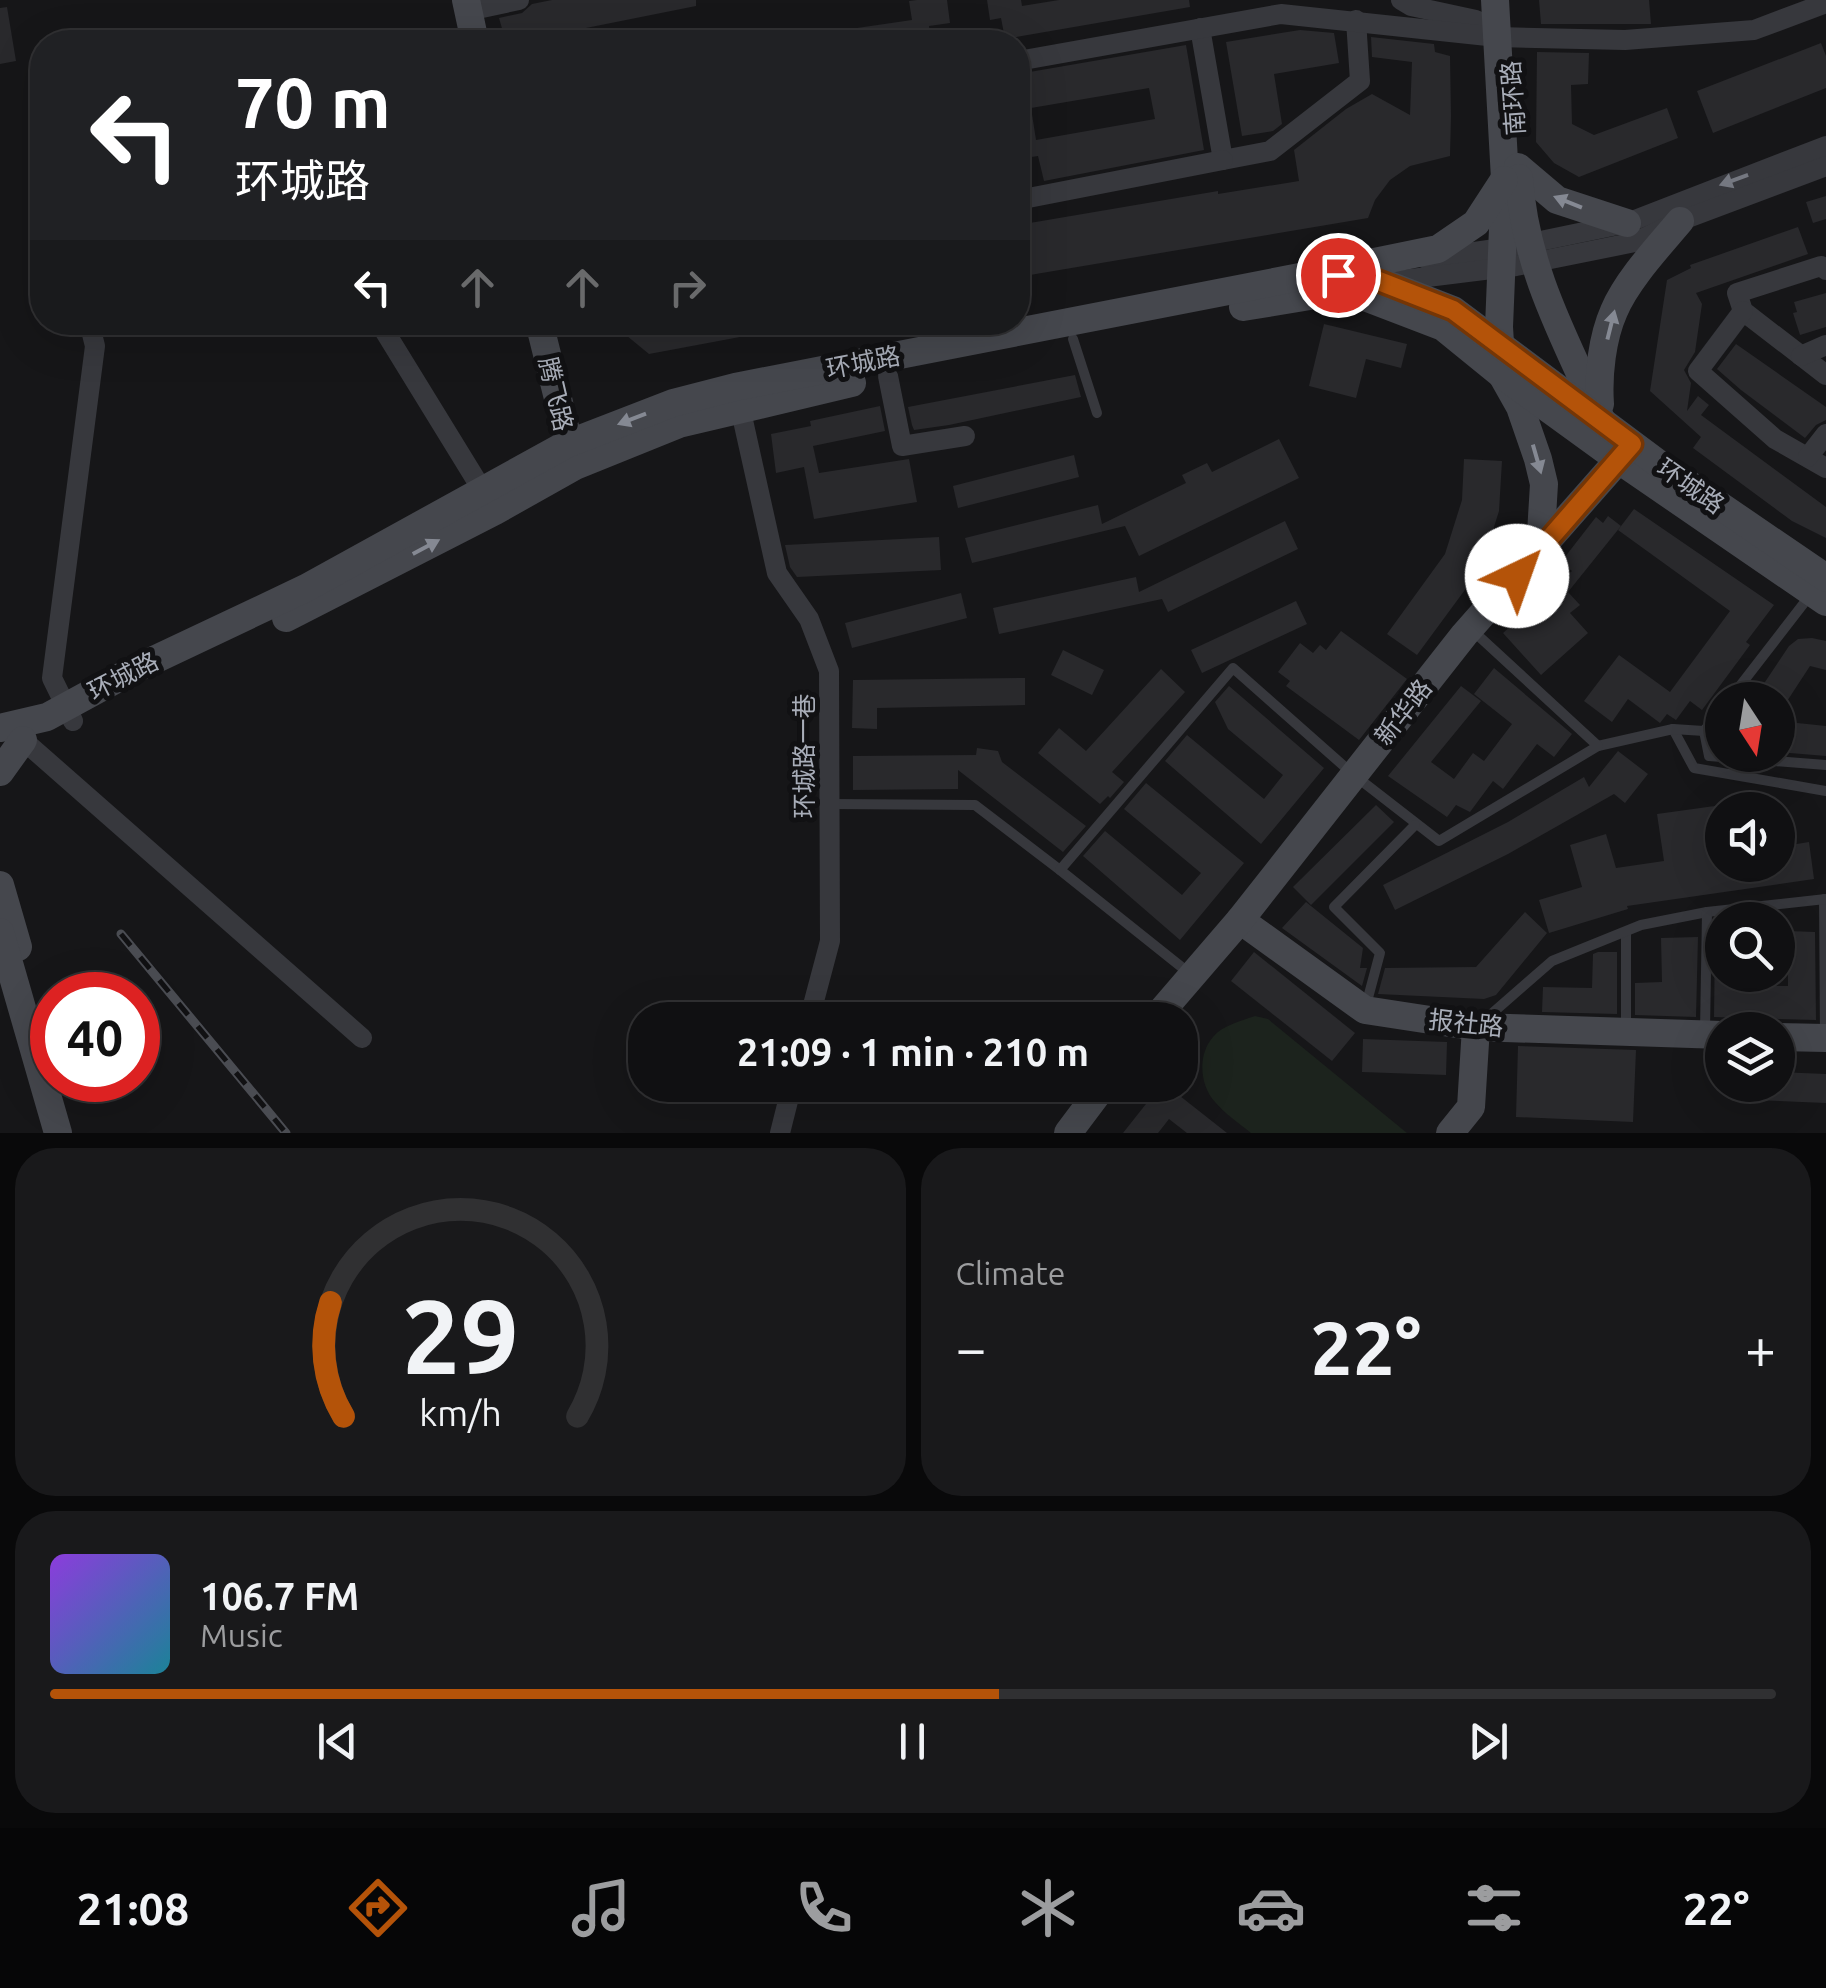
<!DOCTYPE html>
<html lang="en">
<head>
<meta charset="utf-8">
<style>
	body { margin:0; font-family:Ubuntu,"Noto Sans SC",sans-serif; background:#19191b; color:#f1f3f6; height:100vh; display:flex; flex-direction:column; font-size:38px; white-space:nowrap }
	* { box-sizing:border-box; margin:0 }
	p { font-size:32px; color:#9c9d9f }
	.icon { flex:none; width:55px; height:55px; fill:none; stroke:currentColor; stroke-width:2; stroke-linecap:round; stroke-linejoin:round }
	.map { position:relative; height:1133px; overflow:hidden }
	.sheet { display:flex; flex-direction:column; gap:15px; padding:15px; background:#09090a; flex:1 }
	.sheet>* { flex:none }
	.hud { position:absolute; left:30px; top:30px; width:1000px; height:305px; border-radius:40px; box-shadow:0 10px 40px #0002,0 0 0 2px #303032; background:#202124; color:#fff; overflow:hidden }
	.needle { width:65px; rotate:168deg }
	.fabs { position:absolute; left:1705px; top:682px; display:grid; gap:20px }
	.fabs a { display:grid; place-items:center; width:90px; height:90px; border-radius:50%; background:#101012; box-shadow:0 10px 40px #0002,0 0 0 2px #303032; font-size:50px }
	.speed { position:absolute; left:30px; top:972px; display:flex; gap:20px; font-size:50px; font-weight:700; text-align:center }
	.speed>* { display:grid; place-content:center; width:130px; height:130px; border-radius:50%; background:#101012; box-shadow:0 10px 40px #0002,0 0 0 2px #303032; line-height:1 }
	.speed .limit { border:15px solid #d22; background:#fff; color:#111 }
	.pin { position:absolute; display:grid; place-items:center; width:85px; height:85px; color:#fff; margin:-42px; border:5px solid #fff; border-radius:50%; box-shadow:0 2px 10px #0007 }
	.me { position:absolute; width:110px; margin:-55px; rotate:42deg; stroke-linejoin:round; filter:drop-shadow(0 0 8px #0008) }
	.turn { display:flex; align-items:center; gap:35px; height:210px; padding:0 40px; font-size:45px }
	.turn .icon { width:130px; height:130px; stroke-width:2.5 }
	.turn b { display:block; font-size:70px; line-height:85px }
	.lanes { display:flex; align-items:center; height:95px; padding:0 40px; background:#0003; justify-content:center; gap:50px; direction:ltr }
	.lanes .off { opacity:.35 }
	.big { font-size:75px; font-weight:700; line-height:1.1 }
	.sheet .tile { flex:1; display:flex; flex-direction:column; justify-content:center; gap:15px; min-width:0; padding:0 35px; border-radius:40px; background:#19191b }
	.sheet .dial { align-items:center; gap:0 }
	.dial svg { height:260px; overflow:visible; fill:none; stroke:#303032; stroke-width:7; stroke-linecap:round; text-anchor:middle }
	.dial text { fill:#f1f3f6; stroke:none }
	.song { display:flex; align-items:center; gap:30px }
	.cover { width:120px; height:120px; border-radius:15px; background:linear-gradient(135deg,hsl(270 70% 55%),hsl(190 70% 35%)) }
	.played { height:10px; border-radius:5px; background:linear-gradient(90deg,#b45309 55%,#303032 55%) }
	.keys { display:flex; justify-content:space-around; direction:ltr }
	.heat { display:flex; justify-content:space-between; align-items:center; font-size:55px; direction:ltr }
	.sheet .tiles { flex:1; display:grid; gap:15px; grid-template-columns:1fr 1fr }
	.tile:last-child { grid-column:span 2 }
	.trip { position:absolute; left:628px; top:1002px; width:570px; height:100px; border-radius:40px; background:#101012; box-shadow:0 10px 40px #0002,0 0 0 2px #303032; font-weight:700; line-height:100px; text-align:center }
	.tabs { display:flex; height:160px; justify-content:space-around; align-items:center; background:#060607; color:#9c9d9f }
	.tabs .icon { width:70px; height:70px }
	.tabs .on { color:#b45309 }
	.tabs b { font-size:45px; color:#f1f3f6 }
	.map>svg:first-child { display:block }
	.green { fill:#1c231d }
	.building { fill:#29292c; fill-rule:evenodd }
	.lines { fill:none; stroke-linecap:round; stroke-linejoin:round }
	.lane { stroke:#37383d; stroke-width:10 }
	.street { stroke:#37383d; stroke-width:20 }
	.secondary { stroke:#45474d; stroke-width:28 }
	.rail-casing { stroke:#4a4c52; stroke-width:9 }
	.rail { stroke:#111113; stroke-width:5; stroke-dasharray:15; stroke-linecap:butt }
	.oneway { fill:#757881 }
	.oneway2 { fill:#858993 }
	.route-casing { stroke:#753606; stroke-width:25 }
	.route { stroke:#b45309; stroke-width:18 }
	.labels { text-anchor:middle; stroke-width:10; stroke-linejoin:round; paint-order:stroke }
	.street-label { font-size:25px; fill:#a8adb8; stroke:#111113 }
</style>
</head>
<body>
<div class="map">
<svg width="1826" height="1133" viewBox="0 0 1826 1133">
	<rect width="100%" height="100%" fill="#161618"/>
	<path class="green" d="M1255 1016 1268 1019 1407 1133H1251C1239 1123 1225 1114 1215 1102 1200 1086 1197 1055 1213 1037 1223 1025 1241 1021 1255 1016Z"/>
	<g class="building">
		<polygon points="552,0 696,0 696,6 541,37 543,42 506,42 499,18 522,13 532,4"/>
		<polygon points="917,0 947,0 950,23 929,26 931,42 810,42 809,35 912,20 909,1"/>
		<polygon points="987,0 1021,0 1022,6 1059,0 1189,0 1190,7 1005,39 1001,18 990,20"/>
		<polygon points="1539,0 1649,0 1651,24 1541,24"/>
		<polygon points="7,7 16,61 0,64 0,8"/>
		<polygon points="1300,30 1334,33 1339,63 1274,74 1282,124 1273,131 1242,136 1226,42"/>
		<polygon points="1371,37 1434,44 1435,52 1450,56 1451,116 1450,156 1410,166 1390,180 1375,200 1368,218 1024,276 1018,225 1218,191 1218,194 1299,181 1294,150 1346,109 1372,94 1410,115 1412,62 1372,57"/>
		<polygon points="1821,43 1826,56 1826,88 1713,133 1697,91"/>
		<path d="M1186 45 1204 150 1044 181 1038 156 1018 159V74ZM1149 88 1155 119 1036 140 1031 108Z"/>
		<polygon points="1537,52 1589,53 1588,84 1571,85 1572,124 1594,135 1667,108 1678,138 1579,177 1554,163 1536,142"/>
		<polygon points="1826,196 1826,219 1813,223 1806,202"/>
		<polygon points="1798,227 1808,254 1696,293 1702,304 1695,352 1684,370 1691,383 1687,411 1698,396 1709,405 1701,415 1826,507 1826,538 1792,521 1693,448 1701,437 1650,391 1667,280 1691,268 1690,265"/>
		<polygon points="1826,293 1826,327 1800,335 1793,313 1797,312 1794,302"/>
		<polygon points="610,322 781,322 782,329 649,354"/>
		<polygon points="1324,324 1407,344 1401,368 1366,359 1356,398 1309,386"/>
		<polygon points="1736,344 1826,407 1826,420 1816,425 1805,438 1741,390 1717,369"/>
		<polygon points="1075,375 1081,397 949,425 914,430 912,425 908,407"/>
		<polygon points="880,406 885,431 813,446 819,473 909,459 917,502 814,519 804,467 776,473 771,434 811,426 810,421"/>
		<polygon points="1279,439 1299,478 1139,556 1125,526 972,563 965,538 1098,505 1102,524 1186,483 1182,475 1207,463 1212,472"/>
		<polygon points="1074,455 1079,477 958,508 953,486"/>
		<polygon points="1464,459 1502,461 1499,511 1481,568 1417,655 1387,634 1445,554 1462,500"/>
		<polygon points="1634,509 1774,605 1746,642 1750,645 1702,710 1690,701 1676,720 1667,714 1660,723 1628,699 1612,722 1584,701 1619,655 1670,692 1730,611 1618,530"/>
		<polygon points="1608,516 1621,526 1568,592 1580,605 1570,613 1588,633 1541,675 1503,633 1572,571 1561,562 1596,517 1603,523"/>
		<polygon points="1285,521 1298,549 1168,612 1162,599 999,634 993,608 1136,577 1139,592"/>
		<polygon points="939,537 941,570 797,577 790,567 785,545"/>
		<polygon points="961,593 967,618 852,648 845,623"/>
		<polygon points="1296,601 1307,624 1202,673 1191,650"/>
		<polygon points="1341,631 1407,679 1359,740 1286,686 1290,681 1278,672 1300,643 1313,653 1320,645 1326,650"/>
		<polygon points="1812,638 1826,641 1826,670 1810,666 1778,715 1778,700 1753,700 1789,646 1798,639"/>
		<polygon points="1063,650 1104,670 1092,695 1051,675"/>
		<polygon points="1494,668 1572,734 1554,757 1537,744 1503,789 1493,781 1470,812 1456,805 1447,817 1388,776 1461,686 1481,701 1431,762 1454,779 1473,753 1484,761 1512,724 1474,694"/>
		<polygon points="1161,669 1185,692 1112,772 1124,782 1110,798 1108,796 1100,804 1038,753 1059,728 1086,751"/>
		<polygon points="1025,678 1025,705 877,708 877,729 852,728 853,680"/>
		<polygon points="1229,686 1324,768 1261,844 1165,761 1187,735 1264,799 1283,775 1228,729 1215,702"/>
		<polygon points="1778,721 1826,726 1826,756 1778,752"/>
		<polygon points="977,748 998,751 1002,762 1086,826 1063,852 958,770 958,789 853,790 853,756 976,755"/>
		<polygon points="1618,751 1648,774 1625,803 1614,794 1508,854 1395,910 1383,885 1508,822 1584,777 1589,787"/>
		<polygon points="1146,783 1244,863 1180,940 1083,856 1105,831 1182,895 1201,873 1124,809"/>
		<polygon points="1376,805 1394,822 1311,905 1293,887"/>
		<polygon points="1722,805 1722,865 1778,865 1778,847 1809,842 1814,879 1627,906 1628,909 1549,933 1539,900 1582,887 1570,845 1606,834 1616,868 1664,861 1657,814"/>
		<polygon points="1306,902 1363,948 1360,968 1367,968 1362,986 1282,928"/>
		<polygon points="1525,912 1547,933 1496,995 1484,999 1378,994 1385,968 1476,967"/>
		<polygon points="1788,931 1815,932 1816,1020 1714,1017 1715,940 1722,940 1722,975 1739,975 1739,986 1788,986"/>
		<polygon points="1698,937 1696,1017 1635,1015 1635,983 1662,982 1661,938"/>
		<polygon points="1254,952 1355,1033 1332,1061 1231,981"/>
		<polygon points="1598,952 1617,952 1617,1014 1542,1012 1543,987 1592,988 1593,954"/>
		<polygon points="1363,1039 1447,1042 1446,1075 1362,1072"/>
		<polygon points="1518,1046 1636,1050 1633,1122 1516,1117"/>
		<polygon points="1778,1072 1826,1074 1826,1103 1728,1099 1729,1085 1778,1085"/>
		<polygon points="1161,1085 1166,1085 1227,1133 1187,1133 1169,1119 1158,1133 1123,1133"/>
	</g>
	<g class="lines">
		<g class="lane">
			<polyline points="1073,339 1097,413"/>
			<polyline points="1729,700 1811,594"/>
			<polyline points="1673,729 1694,768 1826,791"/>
			<polyline points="1704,731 1709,756 1826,765"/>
			<polyline points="1598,746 1673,729 1704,731 1722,708"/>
			<polyline points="830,804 975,805 1060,870"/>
			<polyline points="1824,899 1825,1038"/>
			<polyline points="1626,932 1626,1030"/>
			<polyline points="1189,973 1060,870 1233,668 1354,775 1439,841 1598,746 1471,629"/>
			<polyline points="1365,1009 1380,953 1334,907 1415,825"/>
			<polyline points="1481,1023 1552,961 1641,925 1707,912 1826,899"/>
			<polyline points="1705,1031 1707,912"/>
		</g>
		<g class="street">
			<polyline points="1401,0 1411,6 1476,20"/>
			<polyline points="468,11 519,0"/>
			<polyline points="1200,28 1223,160 1270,151 1360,81 1356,20"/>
			<polyline points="1018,61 1281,14 1497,37 1625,40 1754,30 1826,3"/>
			<polyline points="1018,200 1223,160"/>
			<polyline points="1426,259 1516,246 1627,223 1826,146"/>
			<polyline points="1826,270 1821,266 1737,293 1743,311 1826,375"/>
			<polyline points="1387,282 1516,266 1635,242 1680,221 1826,166"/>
			<polyline points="1743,311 1698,371 1775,439 1826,468"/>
			<polyline points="379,322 489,501"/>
			<polyline points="1801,356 1826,345"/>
			<polyline points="888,376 902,446 965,436"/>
			<polyline points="738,398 777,573 809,619 829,671 830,941 809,1020"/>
			<polyline points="1808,457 1826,434"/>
			<polyline points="73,721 52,678 95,346 89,322"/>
			<polyline points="23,740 362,1038"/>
			<polyline points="780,1133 792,1085"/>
		</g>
		<g class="secondary">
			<polyline points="466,0 475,42"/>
			<polyline points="1495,0 1505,179 1499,327 1502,375 1520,407 1538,459 1544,484 1540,550"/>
			<polyline points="1518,167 1557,200 1627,223"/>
			<path d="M1519 178C1525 268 1565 339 1601 419"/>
			<polyline points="1345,268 1438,249 1476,223 1504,180"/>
			<polyline points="1243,307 1316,295 1362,296 1443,327 1502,375 1619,460 1826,602"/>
			<polyline points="539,322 573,459"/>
			<path d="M1600 404C1598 375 1602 338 1614 311 1627 280 1659 246 1680 221"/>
			<polyline points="286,618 495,511 575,466 679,424 852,383"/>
			<polyline points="0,728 47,717 137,668 306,588 567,444 673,403 735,387 1310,275 1366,276 1453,310 1659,464 1826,578"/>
			<polyline points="0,772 23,740"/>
			<polyline points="0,885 18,947"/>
			<polyline points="1240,920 1365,1010 1476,1027 1722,1035"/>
			<polyline points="0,932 58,1133"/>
			<polyline points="1154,1020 1240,920 1464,635 1629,448"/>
			<polyline points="1778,1037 1826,1038"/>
			<polyline points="1068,1133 1104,1085"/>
			<polyline points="1450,1133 1471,1107 1476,1027"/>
		</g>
		<g class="rail-casing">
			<polyline id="rail" points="121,934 286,1133"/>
		</g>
		<use href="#rail" class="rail"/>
	</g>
	<defs><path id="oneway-solid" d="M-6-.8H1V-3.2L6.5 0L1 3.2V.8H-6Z" transform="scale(2.5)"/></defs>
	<use class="oneway" href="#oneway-solid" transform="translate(1734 180) rotate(160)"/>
	<g class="oneway2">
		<use href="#oneway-solid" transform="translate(1568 202) rotate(-158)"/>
		<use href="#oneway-solid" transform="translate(1611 325) rotate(-76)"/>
		<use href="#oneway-solid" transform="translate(632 419) rotate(159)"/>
		<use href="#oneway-solid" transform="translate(1537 459) rotate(74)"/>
		<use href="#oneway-solid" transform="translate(426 547) rotate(-28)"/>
	</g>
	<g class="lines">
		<g class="route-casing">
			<polyline id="route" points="1338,275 1366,276 1453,310 1632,444 1517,576"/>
		</g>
		<use href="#route" class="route"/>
	</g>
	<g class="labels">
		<g class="street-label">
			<text transform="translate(1513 98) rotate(-94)" y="9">南环路</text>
			<text transform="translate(863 362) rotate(-11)" y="9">环城路</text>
			<text transform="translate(556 394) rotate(77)" y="9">腾飞路</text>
			<text transform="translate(1691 486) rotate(35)" y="9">环城路</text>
			<text transform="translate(123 676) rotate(-27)" y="9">环城路</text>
			<text transform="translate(1403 712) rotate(-52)" y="9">新华路</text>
			<text transform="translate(804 756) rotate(-90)" y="9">环城路一巷</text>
			<text transform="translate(1466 1023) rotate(6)" y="9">报社路</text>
		</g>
	</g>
</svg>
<div class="fabs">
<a><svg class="needle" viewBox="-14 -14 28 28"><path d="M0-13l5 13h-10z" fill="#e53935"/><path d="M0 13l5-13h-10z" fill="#9c9d9f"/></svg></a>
<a><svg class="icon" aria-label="sound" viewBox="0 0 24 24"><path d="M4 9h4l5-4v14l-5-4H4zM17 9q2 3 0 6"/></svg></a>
<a><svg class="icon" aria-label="search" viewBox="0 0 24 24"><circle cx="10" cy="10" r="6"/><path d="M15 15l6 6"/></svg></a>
<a><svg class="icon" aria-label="layers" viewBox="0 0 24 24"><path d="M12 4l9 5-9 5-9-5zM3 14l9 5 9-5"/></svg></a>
</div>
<div class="speed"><div class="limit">40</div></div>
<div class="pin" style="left:1338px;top:275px;background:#d93025"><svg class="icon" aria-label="arrive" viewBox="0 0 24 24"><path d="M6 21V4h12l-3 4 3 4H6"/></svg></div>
<svg class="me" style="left:1517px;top:576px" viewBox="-20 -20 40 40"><circle r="19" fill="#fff"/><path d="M0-13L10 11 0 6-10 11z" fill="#b45309"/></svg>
<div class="trip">21:09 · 1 min · 210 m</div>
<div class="hud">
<div class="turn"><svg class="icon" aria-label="left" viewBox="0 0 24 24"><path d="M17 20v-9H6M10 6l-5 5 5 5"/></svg><div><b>70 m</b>环城路</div></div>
<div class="lanes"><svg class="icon" aria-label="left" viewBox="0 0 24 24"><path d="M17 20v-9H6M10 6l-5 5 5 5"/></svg><svg class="icon off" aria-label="ahead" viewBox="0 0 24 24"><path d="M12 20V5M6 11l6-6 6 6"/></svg><svg class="icon off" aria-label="ahead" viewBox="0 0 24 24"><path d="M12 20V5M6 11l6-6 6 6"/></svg><svg class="icon off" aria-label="right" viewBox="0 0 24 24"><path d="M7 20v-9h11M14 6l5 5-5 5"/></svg></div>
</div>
</div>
<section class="sheet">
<div class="tiles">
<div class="tile dial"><svg viewBox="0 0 100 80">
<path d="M14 69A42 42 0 1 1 86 69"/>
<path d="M14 69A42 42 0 0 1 10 34" stroke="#b45309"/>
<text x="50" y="56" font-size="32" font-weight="700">29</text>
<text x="50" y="72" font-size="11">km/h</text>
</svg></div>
<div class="tile"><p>Climate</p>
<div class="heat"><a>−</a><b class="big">22°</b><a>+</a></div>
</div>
<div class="tile">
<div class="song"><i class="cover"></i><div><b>106.7 FM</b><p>Music</p></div></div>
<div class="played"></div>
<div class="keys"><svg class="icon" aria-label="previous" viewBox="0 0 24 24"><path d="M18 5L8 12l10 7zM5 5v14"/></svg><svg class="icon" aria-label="pause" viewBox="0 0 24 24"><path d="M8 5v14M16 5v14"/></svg><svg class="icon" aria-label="next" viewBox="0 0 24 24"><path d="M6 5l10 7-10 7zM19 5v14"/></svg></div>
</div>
</div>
</section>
<nav class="tabs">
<b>21:08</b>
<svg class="icon on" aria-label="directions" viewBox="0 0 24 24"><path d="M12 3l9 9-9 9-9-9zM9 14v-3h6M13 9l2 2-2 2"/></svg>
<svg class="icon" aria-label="music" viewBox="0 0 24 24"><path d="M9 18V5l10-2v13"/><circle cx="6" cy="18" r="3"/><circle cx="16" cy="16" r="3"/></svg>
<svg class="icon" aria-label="phone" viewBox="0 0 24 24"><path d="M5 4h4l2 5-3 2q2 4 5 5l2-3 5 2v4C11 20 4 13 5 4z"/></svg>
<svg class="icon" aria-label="climate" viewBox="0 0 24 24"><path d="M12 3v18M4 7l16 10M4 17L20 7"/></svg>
<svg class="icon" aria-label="car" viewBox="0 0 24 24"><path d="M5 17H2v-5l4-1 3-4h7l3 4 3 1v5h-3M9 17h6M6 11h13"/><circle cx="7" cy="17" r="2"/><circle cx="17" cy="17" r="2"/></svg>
<svg class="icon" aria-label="filters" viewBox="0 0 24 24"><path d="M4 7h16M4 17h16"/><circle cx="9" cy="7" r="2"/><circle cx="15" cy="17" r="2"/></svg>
<b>22°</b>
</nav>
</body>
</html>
